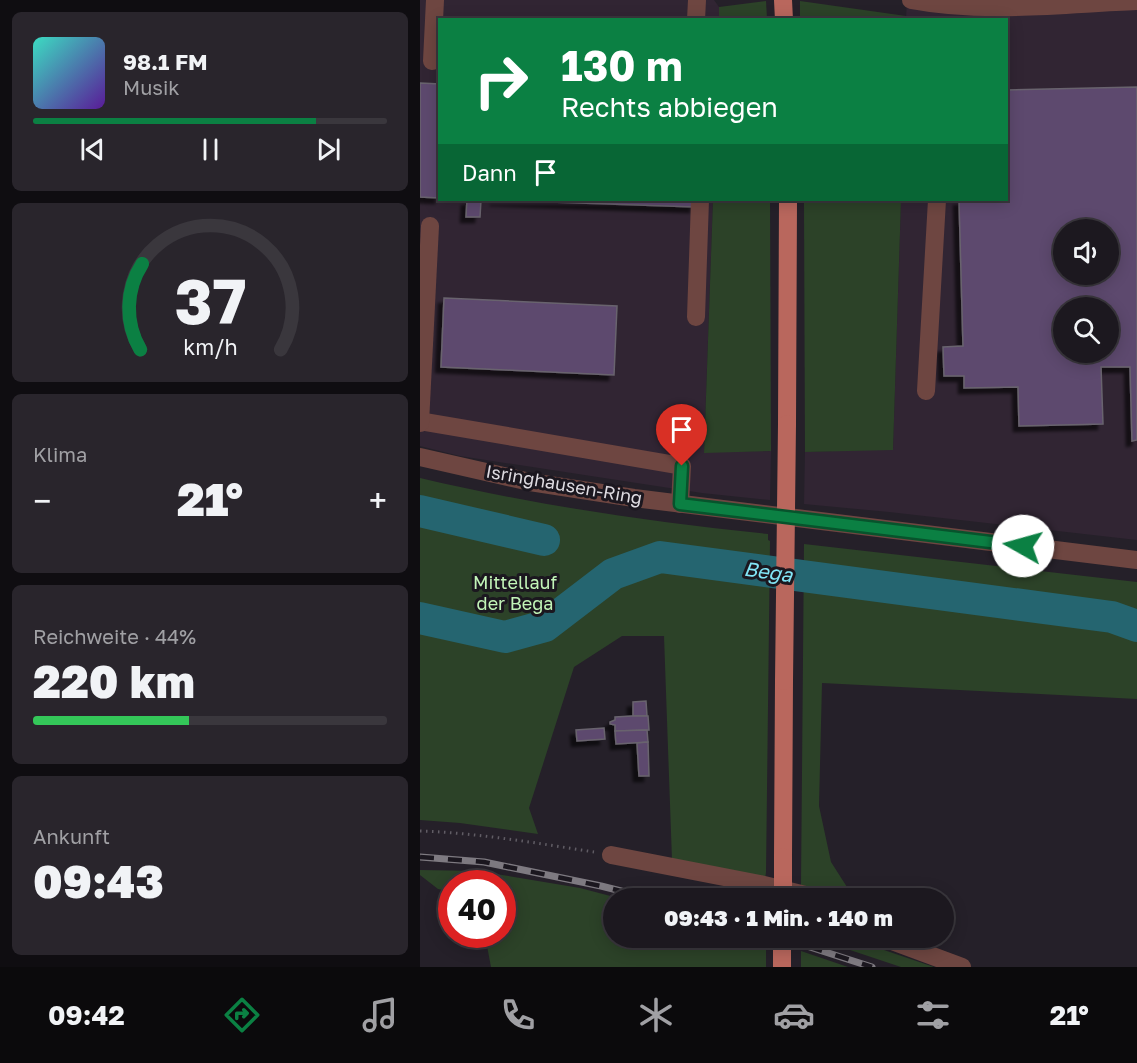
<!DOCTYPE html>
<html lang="de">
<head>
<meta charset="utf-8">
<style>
	body { margin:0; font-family:"Golos Text",sans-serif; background:#29252c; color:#f1f3f6; height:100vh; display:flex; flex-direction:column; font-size:22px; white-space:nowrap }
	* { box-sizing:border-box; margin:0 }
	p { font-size:20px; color:#a0a0a4 }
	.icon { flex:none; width:33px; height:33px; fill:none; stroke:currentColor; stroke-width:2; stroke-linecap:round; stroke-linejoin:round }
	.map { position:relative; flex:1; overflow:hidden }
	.sheet { display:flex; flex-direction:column; gap:12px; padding:12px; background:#0f0d11; width:420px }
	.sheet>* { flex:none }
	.hud { position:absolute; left:18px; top:18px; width:570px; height:183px; border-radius:0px; box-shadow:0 3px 15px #0003,0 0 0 2px #3a373d; background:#0b8043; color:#fff; overflow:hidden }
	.buttons { position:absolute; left:633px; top:219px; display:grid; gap:12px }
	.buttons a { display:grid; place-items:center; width:66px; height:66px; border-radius:50%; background:#1c181f; box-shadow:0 3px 15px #0003,0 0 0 2px #3a373d; font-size:30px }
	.speed { position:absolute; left:18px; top:870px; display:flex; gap:12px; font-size:30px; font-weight:700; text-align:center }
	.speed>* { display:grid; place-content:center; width:78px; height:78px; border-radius:50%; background:#1c181f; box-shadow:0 3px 15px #0003,0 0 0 2px #3a373d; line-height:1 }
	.speed .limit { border:9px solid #d22; background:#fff; color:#111 }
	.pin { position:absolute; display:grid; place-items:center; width:51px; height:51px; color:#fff; margin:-62px -26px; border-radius:50% 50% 50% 0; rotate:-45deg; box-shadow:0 0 6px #0007 }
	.pin .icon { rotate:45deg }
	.me { position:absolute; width:66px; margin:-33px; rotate:277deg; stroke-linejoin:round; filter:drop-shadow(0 0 4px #0008) }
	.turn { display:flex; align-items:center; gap:21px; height:126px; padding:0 24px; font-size:27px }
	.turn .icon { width:78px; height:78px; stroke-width:2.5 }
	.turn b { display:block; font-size:42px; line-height:51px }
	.then { display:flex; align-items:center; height:57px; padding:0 24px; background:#0003; gap:12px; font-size:22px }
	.big { font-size:45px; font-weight:800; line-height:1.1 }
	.sheet .widget { flex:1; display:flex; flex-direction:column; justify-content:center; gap:9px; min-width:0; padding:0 21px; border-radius:9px; background:#29252c }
	.sheet .dial { align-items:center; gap:0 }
	.dial svg { height:156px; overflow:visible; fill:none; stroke:#3a373d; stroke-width:7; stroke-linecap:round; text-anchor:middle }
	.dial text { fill:#f1f3f6; stroke:none }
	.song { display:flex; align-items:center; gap:18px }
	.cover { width:72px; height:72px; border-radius:9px; background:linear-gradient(135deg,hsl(170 70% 55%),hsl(270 70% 35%)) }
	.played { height:6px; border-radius:3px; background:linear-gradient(90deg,#0b8043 80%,#3a373d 80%) }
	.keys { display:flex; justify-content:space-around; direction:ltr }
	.heat { display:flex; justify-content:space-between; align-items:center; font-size:33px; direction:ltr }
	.charge { height:9px; border-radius:4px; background:linear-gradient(90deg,#34c759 44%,#3a373d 0) }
	.trip { position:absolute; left:183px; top:888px; width:351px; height:60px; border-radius:30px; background:#1c181f; box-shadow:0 3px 15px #0003,0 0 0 2px #3a373d; font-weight:800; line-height:60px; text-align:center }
	.menu { display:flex; height:96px; justify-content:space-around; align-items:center; background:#0b0a0c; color:#a0a0a4 }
	.menu .icon { width:42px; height:42px }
	.menu .active { color:#0b8043 }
	.menu b { font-size:27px; color:#f1f3f6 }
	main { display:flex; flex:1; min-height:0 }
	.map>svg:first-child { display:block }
	.industrial { fill:#312533; fill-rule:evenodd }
	.green { fill:#2c4228 }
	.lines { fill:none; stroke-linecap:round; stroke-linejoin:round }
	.river { stroke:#256570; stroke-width:32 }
	.building { fill:#5d486e; stroke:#69646e; stroke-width:1.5; fill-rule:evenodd; filter:url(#shadow) }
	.path { stroke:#615d65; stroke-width:3; stroke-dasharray:1.5 4.5; stroke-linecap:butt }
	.minor { stroke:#6e4641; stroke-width:18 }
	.major { stroke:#b9675d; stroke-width:18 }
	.rail-casing { stroke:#7e7a81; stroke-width:7 }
	.rail { stroke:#1b171f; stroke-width:4.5; stroke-dasharray:14; stroke-linecap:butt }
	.major-bridge { stroke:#b9675d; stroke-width:18 }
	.route-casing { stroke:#07532c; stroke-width:15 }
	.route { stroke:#0b8043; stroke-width:10 }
	.labels { text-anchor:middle; stroke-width:6; stroke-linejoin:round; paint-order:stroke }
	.street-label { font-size:18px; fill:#dedbe1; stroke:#1b171f }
	.park-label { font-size:18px; fill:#c2f5b8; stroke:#1b171f }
	.water-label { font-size:20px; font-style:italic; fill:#82e5f6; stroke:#1b171f }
</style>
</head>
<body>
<main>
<section class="sheet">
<div class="widget">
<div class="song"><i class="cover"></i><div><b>98.1 FM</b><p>Musik</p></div></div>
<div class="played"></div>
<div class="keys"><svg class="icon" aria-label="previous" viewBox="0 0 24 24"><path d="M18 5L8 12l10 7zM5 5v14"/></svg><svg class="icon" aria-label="pause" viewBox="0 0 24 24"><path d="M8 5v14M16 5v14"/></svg><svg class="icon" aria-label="next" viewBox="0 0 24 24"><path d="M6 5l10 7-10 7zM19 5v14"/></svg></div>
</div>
<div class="widget dial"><svg viewBox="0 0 100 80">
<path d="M14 69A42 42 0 1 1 86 69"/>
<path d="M14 69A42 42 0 0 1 15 25" stroke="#0b8043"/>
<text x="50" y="56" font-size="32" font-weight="700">37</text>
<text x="50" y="72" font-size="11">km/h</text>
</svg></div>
<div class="widget"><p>Klima</p>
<div class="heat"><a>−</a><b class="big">21°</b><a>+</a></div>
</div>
<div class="widget"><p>Reichweite · 44%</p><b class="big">220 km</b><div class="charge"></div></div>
<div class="widget"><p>Ankunft</p><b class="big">09:43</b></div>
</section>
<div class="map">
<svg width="717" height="967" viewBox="0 0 717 967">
	<defs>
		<filter id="shadow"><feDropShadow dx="-5.5" dy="5.5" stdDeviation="1.5" flood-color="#0009"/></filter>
	</defs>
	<rect width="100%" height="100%" fill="#252029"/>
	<g class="industrial">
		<polygon points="0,0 294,0 299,7 299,19 20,20 20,200 293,200 284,452 351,451 350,500 282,493 40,456 0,446"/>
		<path d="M487 0H717V540L469 512 384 504 385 452 473 449 481 200H586V20L486 19ZM644 230H688V274H644ZM644 308H688V352H644Z"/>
	</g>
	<g class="green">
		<polygon points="346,1 347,19 299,19 299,7"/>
		<polygon points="380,1 486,16 486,19 380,19"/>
		<polygon points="293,200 350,200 351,451 284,453"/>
		<polygon points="384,200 481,200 473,450 385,452"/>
		<path d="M0 478C115 505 230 522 348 534V540L350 541 346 872 344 887 252 860 244 636H202L154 667 109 808 118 834 40 823 0 820Z"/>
		<polygon points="384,544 717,582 717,699 402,683 399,806 411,862 434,898 419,898 404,890 381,885"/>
		<polygon points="0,870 58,871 160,888 198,898 194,898 194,938 335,938 346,941 346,967 71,967 65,935 82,934 82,884 32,884 31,892 18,889 0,875"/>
		<polygon points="394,938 443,938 461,949 514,967 481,967"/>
		<polygon points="381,951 428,967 381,967"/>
	</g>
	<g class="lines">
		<g class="river">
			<polyline points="0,511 124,540"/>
			<polyline points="0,618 85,637 125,626 193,574 240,557 692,617 717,626"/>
		</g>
	</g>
	<g class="building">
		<polygon points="0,83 20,84 20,198 0,197"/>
		<path d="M717 87V440L712 441 710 367H681L683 424 599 426 598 387 544 388V376H524L523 347 543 346 539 200H586V90ZM644 230H688V274H644ZM644 308H688V352H644Z"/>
		<polygon points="47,200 61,200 60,217 46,217"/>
		<polygon points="75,200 275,200 275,207"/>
		<polygon points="24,298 197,306 194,375 21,367"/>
		<polygon points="226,701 227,716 213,716 213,702"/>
		<polygon points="213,716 228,716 229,730 195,731 195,725 190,724 190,722 195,720 195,717"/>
		<polygon points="184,728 185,739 157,741 156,730"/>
		<polygon points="227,730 228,742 196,744 195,731"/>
		<polygon points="228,742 229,776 219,776 217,743"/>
	</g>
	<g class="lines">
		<path class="path" d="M0 831C58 833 116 843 174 852"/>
		<g class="minor">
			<path d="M491 0C564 14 642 4 717 1"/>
			<polyline points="276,20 277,0"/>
			<polyline points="12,61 15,0"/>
			<polyline points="276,317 280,200"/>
			<polyline points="506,391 517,200"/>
			<polyline points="0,421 262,466 260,504"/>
			<polyline points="0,423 10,226"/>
			<polyline points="0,457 110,482 214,498 717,560"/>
			<polyline points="191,855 340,884 398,898"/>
			<polyline points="464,938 542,967"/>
		</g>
		<g class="major">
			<polyline points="363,0 364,20"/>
			<polyline points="367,424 368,200"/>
			<polyline points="363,857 364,681"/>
		</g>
		<g class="rail-casing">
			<g id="rail">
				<polyline points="0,857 64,862 181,886 229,898"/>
				<polyline points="362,938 452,967"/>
			</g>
		</g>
		<use href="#rail" class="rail"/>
		<g class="major-bridge">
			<polyline points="364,681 367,424"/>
			<polyline points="363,898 363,857"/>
			<polyline points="362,967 362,938"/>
		</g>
	</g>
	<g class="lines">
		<g class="route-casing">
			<polyline id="route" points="262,466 260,504 603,546"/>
		</g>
		<use href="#route" class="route"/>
	</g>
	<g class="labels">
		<g class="street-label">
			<text transform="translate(144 485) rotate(10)" y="6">Isringhausen-Ring</text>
		</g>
		<g class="park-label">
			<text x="95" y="589">Mittellauf<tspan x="95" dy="21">der Bega</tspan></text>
		</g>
		<g class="water-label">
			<text transform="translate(348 572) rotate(8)" y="7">Bega</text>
		</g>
	</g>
</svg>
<div class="buttons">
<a><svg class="icon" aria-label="sound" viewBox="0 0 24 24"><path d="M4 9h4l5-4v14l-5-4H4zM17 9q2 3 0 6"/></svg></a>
<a><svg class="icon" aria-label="search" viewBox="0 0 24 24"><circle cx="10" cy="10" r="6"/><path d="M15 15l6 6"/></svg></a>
</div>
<div class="speed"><div class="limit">40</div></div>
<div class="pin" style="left:262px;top:466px;background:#d93025"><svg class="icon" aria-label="arrive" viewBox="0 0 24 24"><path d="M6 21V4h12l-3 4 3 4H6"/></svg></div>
<svg class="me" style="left:603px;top:546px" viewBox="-20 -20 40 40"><circle r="19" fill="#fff"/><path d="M0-13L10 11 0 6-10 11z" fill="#0b8043"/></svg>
<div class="trip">09:43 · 1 Min. · 140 m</div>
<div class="hud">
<div class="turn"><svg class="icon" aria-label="right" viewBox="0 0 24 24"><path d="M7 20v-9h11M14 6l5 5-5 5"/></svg><div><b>130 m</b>Rechts abbiegen</div></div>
<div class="then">Dann<svg class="icon" aria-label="arrive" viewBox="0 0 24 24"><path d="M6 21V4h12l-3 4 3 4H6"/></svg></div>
</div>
</div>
</main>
<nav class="menu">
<b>09:42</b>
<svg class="icon active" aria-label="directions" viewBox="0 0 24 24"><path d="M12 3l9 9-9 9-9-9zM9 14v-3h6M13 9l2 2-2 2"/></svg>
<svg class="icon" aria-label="music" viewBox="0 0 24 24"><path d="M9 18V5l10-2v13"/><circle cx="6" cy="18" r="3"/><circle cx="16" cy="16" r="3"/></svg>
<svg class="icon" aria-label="phone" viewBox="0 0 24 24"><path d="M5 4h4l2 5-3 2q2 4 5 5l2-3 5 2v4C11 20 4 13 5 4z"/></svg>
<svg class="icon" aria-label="climate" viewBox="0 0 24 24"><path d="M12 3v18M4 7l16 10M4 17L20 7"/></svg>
<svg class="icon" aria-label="car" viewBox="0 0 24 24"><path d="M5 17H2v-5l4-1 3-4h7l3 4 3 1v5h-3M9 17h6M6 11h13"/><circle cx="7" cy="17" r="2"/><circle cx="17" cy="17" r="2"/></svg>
<svg class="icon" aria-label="filters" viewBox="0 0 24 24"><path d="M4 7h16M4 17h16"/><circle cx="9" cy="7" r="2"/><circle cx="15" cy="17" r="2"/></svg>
<b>21°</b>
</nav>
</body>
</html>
